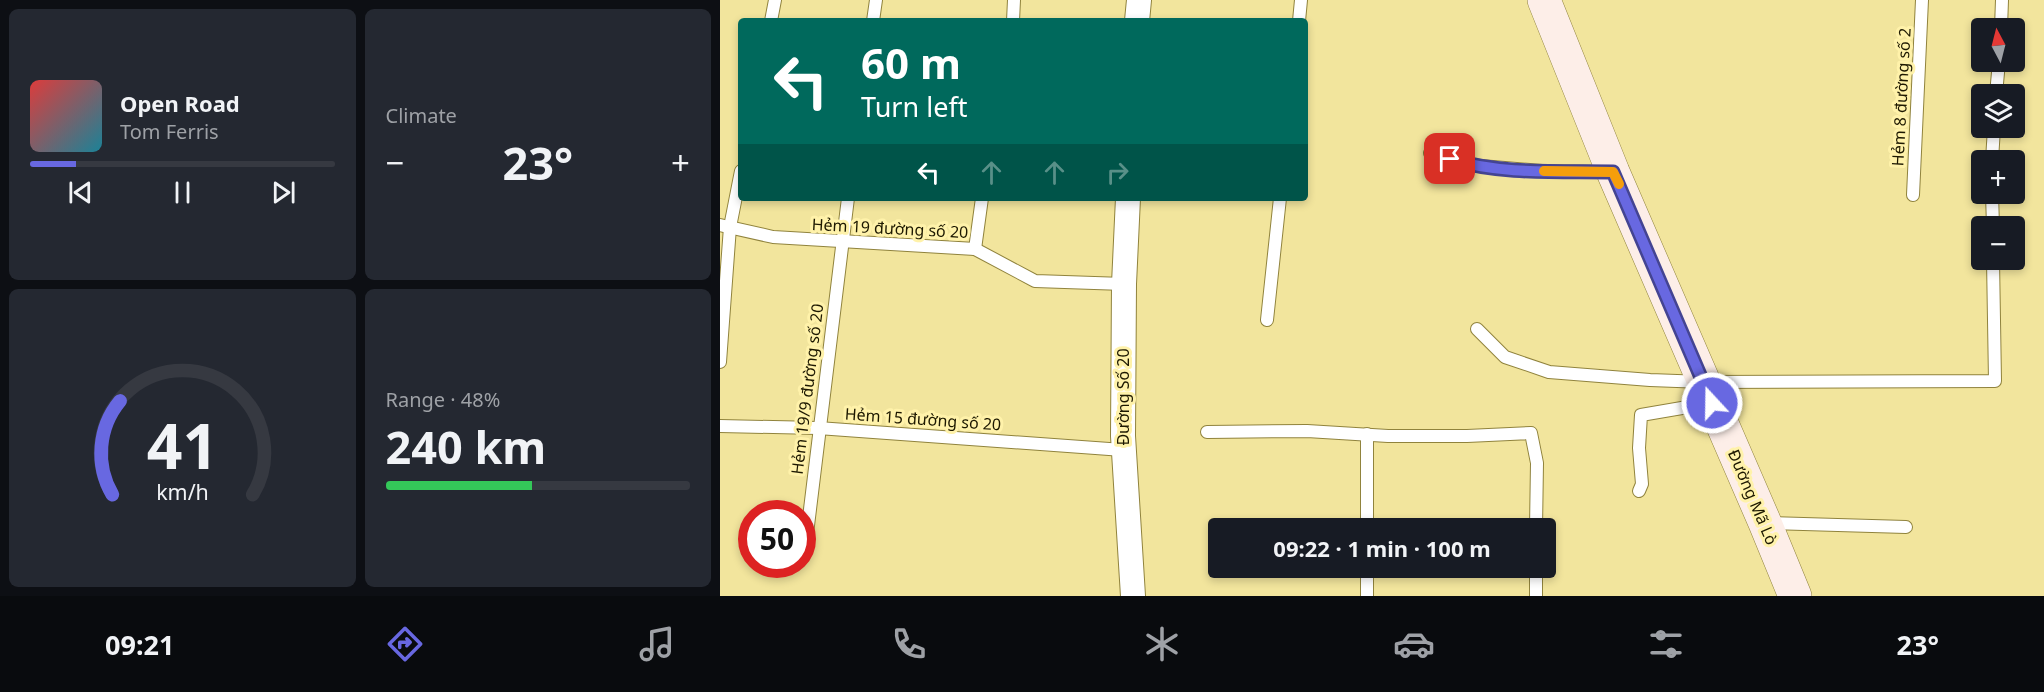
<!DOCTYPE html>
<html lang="en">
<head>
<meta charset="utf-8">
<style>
	body { margin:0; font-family:"Noto Sans",sans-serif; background:#242831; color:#f1f3f6; height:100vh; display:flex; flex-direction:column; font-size:22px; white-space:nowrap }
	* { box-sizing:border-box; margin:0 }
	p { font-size:20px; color:#9ea1a6 }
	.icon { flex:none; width:33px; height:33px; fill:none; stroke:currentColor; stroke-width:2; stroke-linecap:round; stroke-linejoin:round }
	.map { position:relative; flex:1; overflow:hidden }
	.drawer { display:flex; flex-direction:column; gap:9px; padding:9px; background:#0d0f14; width:720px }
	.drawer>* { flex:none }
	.top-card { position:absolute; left:18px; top:18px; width:570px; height:183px; border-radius:6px; box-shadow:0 3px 9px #0003; background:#00695c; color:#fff; overflow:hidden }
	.needle { width:39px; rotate:353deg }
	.controls { position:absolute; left:1251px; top:18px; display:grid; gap:12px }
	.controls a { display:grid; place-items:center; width:54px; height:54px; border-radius:6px; background:#171b24; box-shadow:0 3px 9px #0003; font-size:30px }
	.speed { position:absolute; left:18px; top:500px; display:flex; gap:12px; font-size:30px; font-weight:700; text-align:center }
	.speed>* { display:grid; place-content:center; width:78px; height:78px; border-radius:50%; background:#171b24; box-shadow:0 3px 9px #0003; line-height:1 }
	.speed .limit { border:9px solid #d22; background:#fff; color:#111 }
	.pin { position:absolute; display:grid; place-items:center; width:51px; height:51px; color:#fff; margin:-26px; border-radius:12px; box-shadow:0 3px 9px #0006 }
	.me { position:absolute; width:66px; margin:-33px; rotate:339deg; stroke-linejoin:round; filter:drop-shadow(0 0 4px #0008) }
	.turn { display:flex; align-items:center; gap:21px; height:126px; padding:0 24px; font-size:27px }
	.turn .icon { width:78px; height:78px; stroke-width:2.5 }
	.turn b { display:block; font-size:42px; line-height:51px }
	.lanes { display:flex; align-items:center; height:57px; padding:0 24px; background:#0003; justify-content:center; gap:30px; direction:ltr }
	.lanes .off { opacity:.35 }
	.big { font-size:45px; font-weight:700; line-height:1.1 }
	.drawer .tile { flex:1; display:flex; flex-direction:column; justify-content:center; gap:9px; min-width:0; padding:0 21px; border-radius:9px; background:#242831 }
	.drawer .dial { align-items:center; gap:0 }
	.dial svg { height:156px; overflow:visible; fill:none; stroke:#363941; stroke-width:7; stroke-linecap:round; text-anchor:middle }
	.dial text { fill:#f1f3f6; stroke:none }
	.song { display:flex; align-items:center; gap:18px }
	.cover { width:72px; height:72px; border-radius:9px; background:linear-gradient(135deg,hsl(0 70% 55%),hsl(190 70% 35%)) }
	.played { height:6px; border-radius:3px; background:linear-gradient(90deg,#6868e1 15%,#363941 15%) }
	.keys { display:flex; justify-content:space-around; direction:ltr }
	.heat { display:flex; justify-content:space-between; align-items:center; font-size:33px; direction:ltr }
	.charge { height:9px; border-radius:4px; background:linear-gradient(90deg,#34c759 48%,#363941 0) }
	.drawer .tiles { flex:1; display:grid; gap:9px; grid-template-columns:repeat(2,1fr) }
	.trip { position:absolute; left:488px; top:518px; width:348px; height:60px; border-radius:6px; background:#171b24; box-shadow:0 3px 9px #0003; font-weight:700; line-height:60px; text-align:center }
	.menu { display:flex; height:96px; justify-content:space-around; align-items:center; background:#090b0e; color:#9ea1a6 }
	.menu .icon { width:42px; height:42px }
	.menu .current { color:#6868e1 }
	.menu b { font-size:27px; color:#f1f3f6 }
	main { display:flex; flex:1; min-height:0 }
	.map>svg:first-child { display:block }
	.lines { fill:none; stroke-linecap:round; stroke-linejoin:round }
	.lane-casing { stroke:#90833d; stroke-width:14 }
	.street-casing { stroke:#90833d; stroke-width:26 }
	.secondary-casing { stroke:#90833d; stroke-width:34 }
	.lane { stroke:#fff; stroke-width:12 }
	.street { stroke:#fff; stroke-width:24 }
	.secondary { stroke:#fdeee8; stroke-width:33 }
	.route-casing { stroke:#444492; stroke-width:15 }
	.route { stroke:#6868e1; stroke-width:10 }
	.slow { stroke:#f59e0b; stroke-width:10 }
	.labels { text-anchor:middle; stroke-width:6; stroke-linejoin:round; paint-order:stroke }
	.street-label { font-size:16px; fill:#1d1800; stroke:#fff2aa }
</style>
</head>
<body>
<main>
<section class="drawer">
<div class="tiles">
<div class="tile">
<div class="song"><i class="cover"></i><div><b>Open Road</b><p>Tom Ferris</p></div></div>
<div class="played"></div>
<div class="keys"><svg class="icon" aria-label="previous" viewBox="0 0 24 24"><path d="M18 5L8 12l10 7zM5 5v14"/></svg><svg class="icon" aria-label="pause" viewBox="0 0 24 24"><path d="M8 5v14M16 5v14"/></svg><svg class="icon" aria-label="next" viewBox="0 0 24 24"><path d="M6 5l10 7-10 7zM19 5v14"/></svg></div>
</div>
<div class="tile"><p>Climate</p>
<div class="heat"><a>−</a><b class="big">23°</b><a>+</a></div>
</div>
<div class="tile dial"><svg viewBox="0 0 100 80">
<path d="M14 69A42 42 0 1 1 86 69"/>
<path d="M14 69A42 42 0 0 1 18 21" stroke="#6868e1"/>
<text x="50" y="56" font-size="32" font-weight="700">41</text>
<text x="50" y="72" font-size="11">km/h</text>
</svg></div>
<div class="tile"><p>Range · 48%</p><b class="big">240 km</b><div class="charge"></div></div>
</div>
</section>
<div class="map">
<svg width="1324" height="596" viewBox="0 0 1324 596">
	<rect width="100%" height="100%" fill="#f2e59d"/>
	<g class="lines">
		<g class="lane-casing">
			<g id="lane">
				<polyline points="51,21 55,0"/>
				<polyline points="153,21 156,0"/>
				<polyline points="293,21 294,0"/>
				<polyline points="579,21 581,0"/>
				<polyline points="1281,28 1282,0"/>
				<polyline points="1276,94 1279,62"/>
				<polyline points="710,153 749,165 822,171 889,172"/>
				<polyline points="1272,160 1274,128"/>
				<polyline points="1272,194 1273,226"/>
				<polyline points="1193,195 1202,0"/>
				<polyline points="0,225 53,237 255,249 315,281 404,284"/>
				<polyline points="255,249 262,198"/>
				<polyline points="547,320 560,198"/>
				<polyline points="757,329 785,357 829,372 930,380 984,382 1275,381 1273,260"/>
				<polyline points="0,362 10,227 21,171"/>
				<polyline points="0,426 98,428 403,450"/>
				<polyline points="487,432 587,431 668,436 747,436 811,433 817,463 816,528"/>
				<polyline points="919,491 922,484 919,448 921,415 991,403"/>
				<polyline points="1049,523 1186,527"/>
				<polyline points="647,528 647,434"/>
				<polyline points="86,542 128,198"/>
				<polyline points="647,596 647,567"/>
				<polyline points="816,596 816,567"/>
			</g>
		</g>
		<g class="street-casing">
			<g id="street">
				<polyline points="417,21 419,0"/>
				<polyline points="408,198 404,284 403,436 413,596"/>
			</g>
		</g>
		<g class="secondary-casing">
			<polyline id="secondary" points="824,0 893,172 1045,523 1075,596"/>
		</g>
		<use href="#lane" class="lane"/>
		<use href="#street" class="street"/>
		<use href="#secondary" class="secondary"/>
	</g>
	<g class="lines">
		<g class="route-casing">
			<path id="route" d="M730 159C781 175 840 171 893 172L992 403"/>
		</g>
		<use href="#route" class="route"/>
		<polyline class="slow" points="824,171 893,172 899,184"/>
	</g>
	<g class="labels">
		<g class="street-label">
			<text transform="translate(1181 97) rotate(-87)" y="6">Hẻm 8 đường số 2</text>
			<text transform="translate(170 228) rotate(3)" y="6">Hẻm 19 đường số 20</text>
			<text transform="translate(87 389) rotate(-83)" y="6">Hẻm 19/9 đường số 20</text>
			<text transform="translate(403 397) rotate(-90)" y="6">Đường Số 20</text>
			<text transform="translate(203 419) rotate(4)" y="6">Hẻm 15 đường số 20</text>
			<text transform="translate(1033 497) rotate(67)" y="6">Đường Mã Lò</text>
		</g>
	</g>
</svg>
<div class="controls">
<a><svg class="needle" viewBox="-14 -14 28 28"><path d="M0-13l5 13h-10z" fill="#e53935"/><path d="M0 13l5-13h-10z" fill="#9ea1a6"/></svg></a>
<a><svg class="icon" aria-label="layers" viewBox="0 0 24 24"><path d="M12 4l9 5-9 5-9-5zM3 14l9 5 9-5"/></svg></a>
<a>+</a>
<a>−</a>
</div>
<div class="speed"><div class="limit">50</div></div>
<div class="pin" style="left:730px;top:159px;background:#d93025"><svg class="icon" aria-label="arrive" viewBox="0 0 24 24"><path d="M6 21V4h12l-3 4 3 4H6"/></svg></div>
<svg class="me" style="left:992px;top:403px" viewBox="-20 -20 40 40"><circle r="17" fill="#6868e1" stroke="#fff" stroke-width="3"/><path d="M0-11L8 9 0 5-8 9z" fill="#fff"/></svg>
<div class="trip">09:22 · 1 min · 100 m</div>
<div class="top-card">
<div class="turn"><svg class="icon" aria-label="left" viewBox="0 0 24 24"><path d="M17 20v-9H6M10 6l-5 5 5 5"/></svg><div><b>60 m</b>Turn left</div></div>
<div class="lanes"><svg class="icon" aria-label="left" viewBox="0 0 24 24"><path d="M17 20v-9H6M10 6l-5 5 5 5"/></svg><svg class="icon off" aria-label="ahead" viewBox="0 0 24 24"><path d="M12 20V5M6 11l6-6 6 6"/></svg><svg class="icon off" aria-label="ahead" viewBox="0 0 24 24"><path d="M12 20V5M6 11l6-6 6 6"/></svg><svg class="icon off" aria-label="right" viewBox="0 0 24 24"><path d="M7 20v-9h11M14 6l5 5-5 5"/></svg></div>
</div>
</div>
</main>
<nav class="menu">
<b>09:21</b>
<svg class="icon current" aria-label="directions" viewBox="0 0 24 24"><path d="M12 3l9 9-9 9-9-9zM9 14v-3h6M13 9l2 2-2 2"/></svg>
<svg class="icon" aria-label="music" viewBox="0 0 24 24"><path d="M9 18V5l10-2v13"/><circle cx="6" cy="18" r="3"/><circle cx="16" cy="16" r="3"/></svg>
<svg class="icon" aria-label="phone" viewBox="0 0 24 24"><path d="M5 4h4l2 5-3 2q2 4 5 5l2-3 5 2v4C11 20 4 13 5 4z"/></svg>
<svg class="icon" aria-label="climate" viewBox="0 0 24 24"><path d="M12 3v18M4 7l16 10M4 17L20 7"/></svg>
<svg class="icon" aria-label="car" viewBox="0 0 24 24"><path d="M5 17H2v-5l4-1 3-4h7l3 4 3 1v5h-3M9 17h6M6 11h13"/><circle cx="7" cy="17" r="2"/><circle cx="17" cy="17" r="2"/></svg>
<svg class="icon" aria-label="filters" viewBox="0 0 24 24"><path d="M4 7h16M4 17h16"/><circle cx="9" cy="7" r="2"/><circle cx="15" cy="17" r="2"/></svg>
<b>23°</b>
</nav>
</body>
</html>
